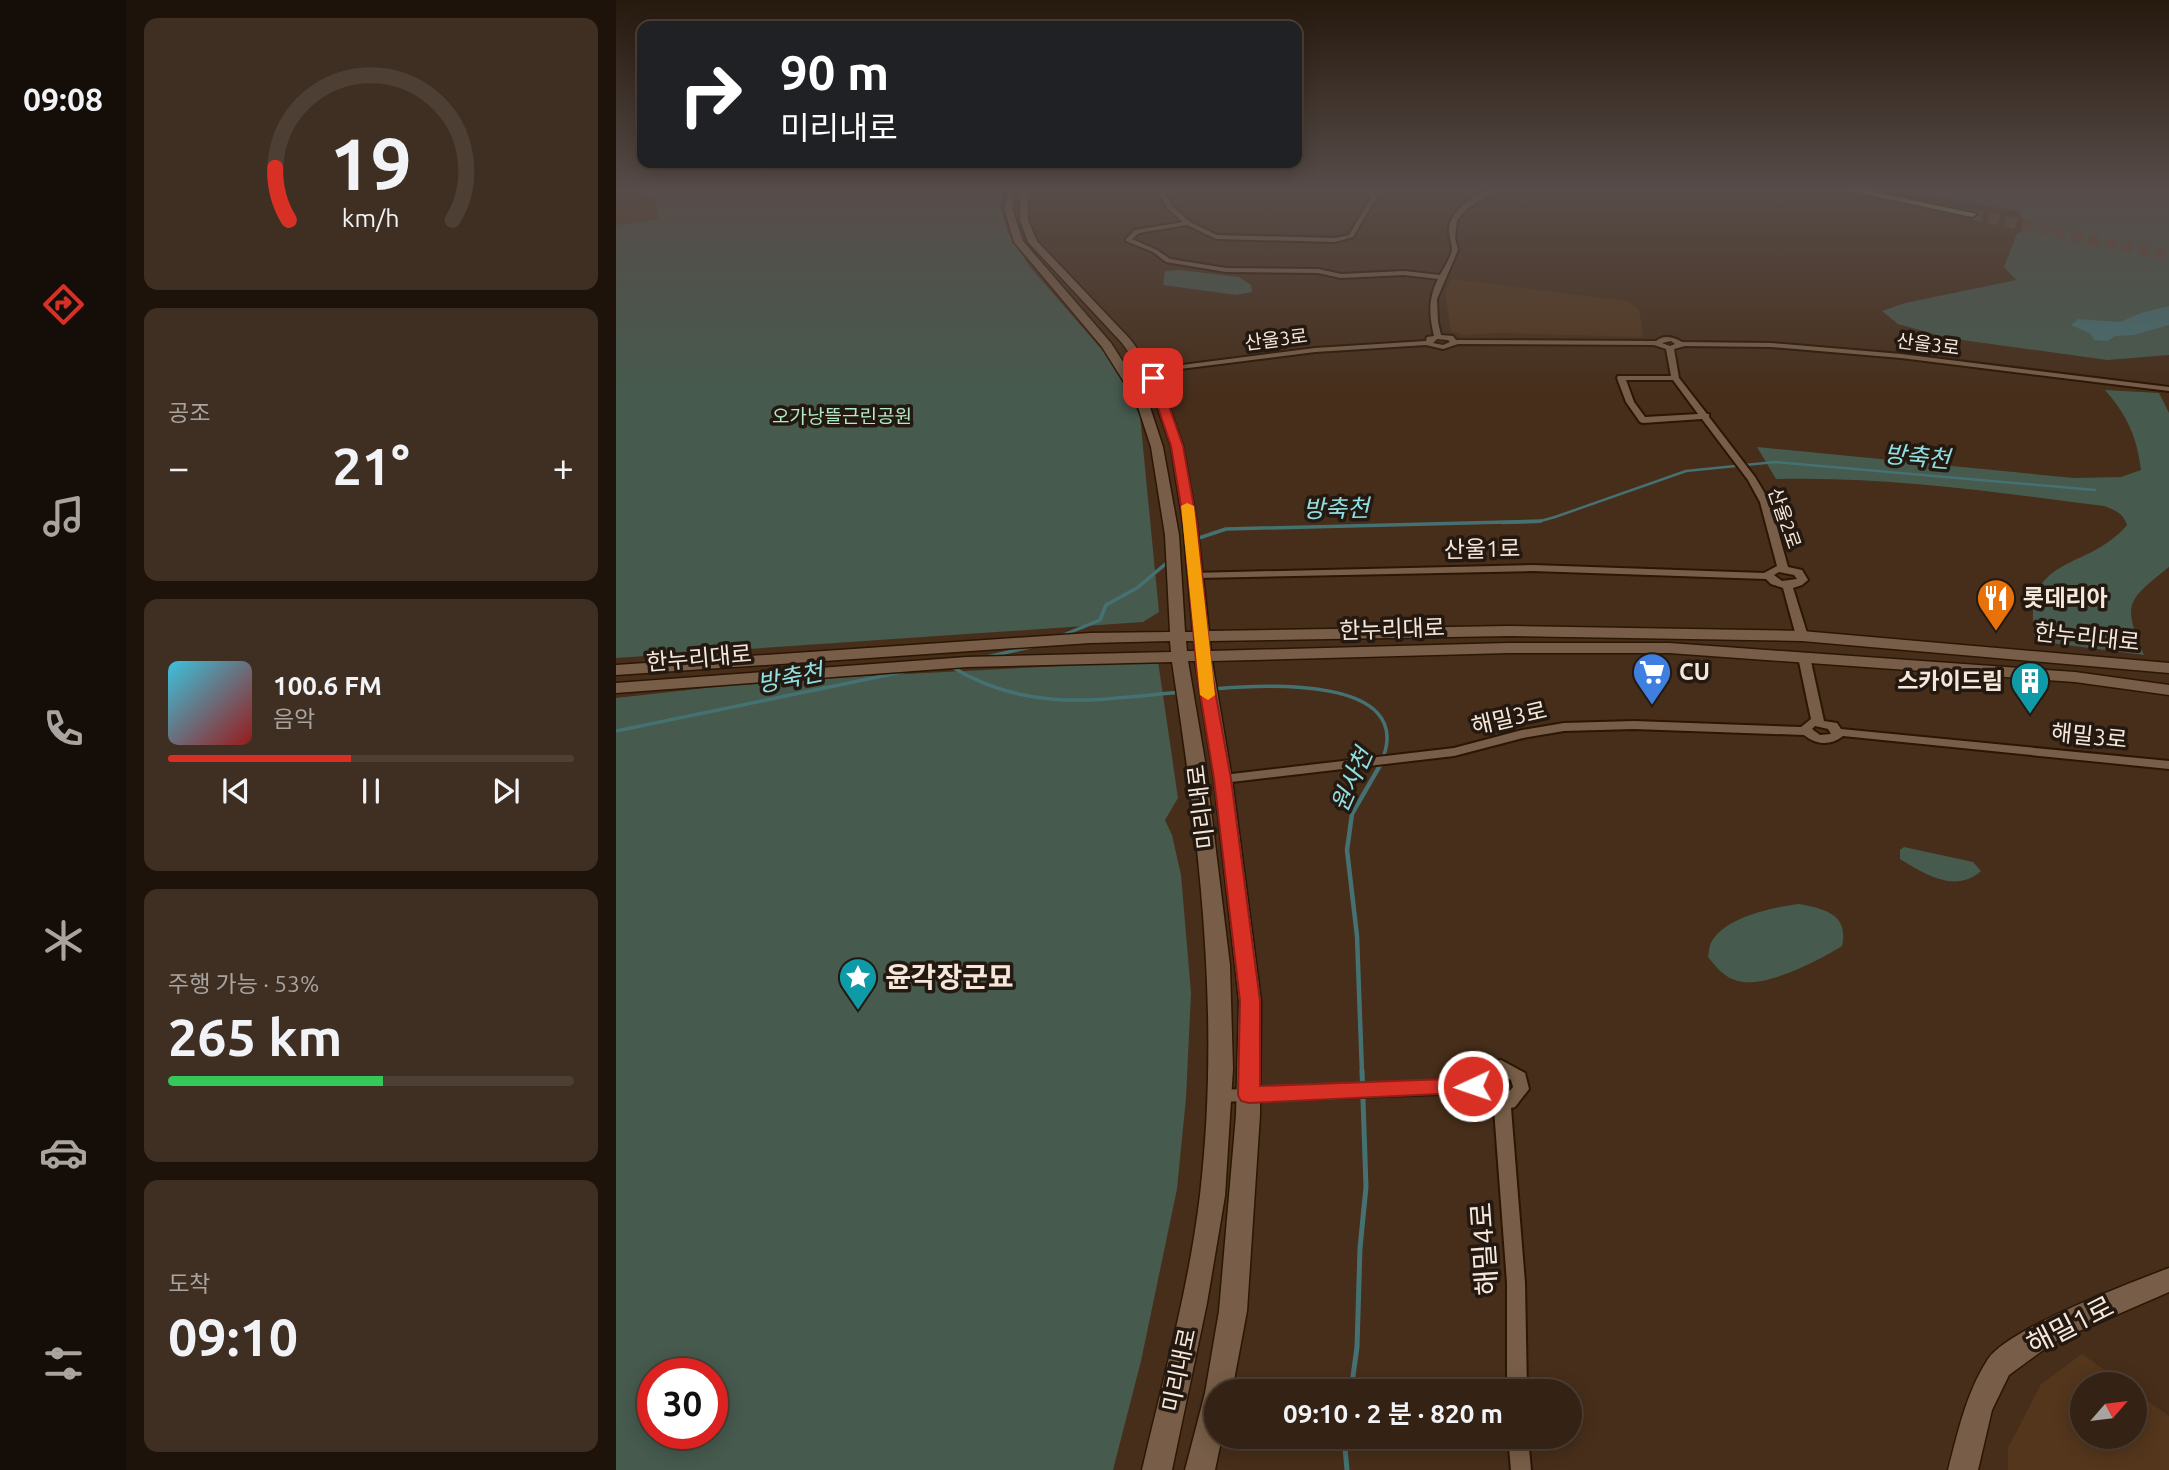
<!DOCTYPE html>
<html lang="ko">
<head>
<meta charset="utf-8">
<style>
	body { margin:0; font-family:Ubuntu,"Noto Sans KR",sans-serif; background:#3f2f22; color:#f1f3f6; height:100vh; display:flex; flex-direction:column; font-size:26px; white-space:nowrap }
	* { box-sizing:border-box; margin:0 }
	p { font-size:23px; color:#a9a4a0 }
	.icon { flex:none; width:38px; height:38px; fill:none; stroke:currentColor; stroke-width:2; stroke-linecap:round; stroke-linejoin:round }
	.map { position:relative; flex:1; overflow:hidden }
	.panel { display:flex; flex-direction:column; gap:18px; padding:18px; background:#1d130b; width:490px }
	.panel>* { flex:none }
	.top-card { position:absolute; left:21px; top:21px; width:665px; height:147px; border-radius:14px; box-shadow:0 4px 18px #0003,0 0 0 2px #4e3f34; background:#202124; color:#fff; overflow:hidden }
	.needle { width:46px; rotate:62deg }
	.tools { position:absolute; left:1454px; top:1372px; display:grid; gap:14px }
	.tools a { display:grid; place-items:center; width:77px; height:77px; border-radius:50%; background:#342214; box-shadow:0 4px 18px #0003,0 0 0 2px #4e3f34; font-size:35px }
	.speed { position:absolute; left:21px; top:1358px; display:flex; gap:14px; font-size:35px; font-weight:700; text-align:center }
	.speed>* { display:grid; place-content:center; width:91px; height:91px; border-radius:50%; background:#342214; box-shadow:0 4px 18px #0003,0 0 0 2px #4e3f34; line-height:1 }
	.speed .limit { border:10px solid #d22; background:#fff; color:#111 }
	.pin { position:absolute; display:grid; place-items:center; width:60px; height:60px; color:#fff; margin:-30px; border-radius:14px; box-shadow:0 4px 10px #0006 }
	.me { position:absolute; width:77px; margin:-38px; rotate:267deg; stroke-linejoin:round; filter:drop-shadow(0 0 5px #0008) }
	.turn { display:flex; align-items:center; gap:24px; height:147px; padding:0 28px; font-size:32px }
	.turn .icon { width:91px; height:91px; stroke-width:2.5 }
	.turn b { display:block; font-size:49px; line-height:60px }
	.big { font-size:52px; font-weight:600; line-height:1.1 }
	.panel .widget { flex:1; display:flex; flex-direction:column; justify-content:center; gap:10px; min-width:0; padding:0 24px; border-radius:14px; background:#3f2f22 }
	.panel .dial { align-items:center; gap:0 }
	.dial svg { height:182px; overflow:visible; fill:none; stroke:#4e3f34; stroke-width:7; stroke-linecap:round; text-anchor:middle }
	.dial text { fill:#f1f3f6; stroke:none }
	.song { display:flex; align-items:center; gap:21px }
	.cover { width:84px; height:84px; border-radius:10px; background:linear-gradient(135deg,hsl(190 70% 55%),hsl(0 70% 35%)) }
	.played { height:7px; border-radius:4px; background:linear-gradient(90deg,#d93025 45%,#4e3f34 45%) }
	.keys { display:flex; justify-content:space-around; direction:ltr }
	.heat { display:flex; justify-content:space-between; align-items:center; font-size:38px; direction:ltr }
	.charge { height:10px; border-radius:5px; background:linear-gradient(90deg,#34c759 53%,#4e3f34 0) }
	.trip { position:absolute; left:588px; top:1379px; width:378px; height:70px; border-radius:35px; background:#342214; box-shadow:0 4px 18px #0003,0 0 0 2px #4e3f34; font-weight:600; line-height:70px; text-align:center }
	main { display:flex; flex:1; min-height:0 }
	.menu { display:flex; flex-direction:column; width:126px; justify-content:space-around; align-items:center; background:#150e08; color:#a9a4a0 }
	.menu .icon { width:49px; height:49px }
	.menu .selected { color:#d93025 }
	.menu b { font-size:32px; color:#f1f3f6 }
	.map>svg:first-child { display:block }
	.built { fill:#53361c }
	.green { fill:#465a4e; fill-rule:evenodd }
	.water { fill:#467173 }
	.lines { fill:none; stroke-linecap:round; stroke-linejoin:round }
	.stream-far3 { stroke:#467173; stroke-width:2.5 }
	.stream-far2 { stroke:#467173; stroke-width:3.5 }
	.stream-far1 { stroke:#467173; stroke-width:4.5 }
	.stream { stroke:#467173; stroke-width:5 }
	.highway-tunnel { stroke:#604a37; stroke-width:11; stroke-dasharray:11 6; stroke-linecap:butt }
	.street-casing { stroke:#2b1603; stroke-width:4 }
	.secondary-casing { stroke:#2b1603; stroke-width:3 }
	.highway-casing { stroke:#2b1603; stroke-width:3 }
	.street { fill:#785e48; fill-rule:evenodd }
	.secondary { fill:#785e48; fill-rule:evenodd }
	.highway { fill:#a7b364; fill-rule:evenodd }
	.route { fill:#d93025; stroke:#8d1f18; stroke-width:2 }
	.slow { fill:#f59e0b }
	.labels { text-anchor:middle; stroke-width:7; stroke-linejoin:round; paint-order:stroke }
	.far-street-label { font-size:19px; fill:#f6e7db; stroke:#241910 }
	.far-park-label { font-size:19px; fill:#b0ebc7; stroke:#241910 }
	.street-label { font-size:23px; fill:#f6e7db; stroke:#241910 }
	.poi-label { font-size:23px; font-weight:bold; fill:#f6e7db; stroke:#241910; text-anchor:start }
	.water-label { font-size:24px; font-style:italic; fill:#90e0e3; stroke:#241910 }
	.near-poi-label { font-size:28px; font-weight:bold; fill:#f6e7db; stroke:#241910; text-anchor:start }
	.near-street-label { font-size:28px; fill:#f6e7db; stroke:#241910 }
</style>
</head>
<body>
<main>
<nav class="menu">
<b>09:08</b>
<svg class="icon selected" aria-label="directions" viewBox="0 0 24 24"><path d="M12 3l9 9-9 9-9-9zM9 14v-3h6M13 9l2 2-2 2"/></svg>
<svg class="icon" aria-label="music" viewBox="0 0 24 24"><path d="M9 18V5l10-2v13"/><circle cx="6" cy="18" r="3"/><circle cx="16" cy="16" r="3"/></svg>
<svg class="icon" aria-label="phone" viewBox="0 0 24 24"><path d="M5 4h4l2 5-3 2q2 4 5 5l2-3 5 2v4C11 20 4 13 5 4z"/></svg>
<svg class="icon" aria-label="climate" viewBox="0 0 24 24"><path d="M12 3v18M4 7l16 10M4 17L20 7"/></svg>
<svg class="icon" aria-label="car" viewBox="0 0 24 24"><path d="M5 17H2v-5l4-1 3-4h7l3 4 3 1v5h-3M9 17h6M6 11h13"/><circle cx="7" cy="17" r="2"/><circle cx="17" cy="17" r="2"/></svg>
<svg class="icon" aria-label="filters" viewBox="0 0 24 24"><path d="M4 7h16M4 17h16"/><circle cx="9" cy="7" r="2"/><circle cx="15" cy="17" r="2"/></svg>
</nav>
<section class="panel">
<div class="widget dial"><svg viewBox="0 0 100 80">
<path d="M14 69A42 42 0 1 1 86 69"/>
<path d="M14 69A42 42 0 0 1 8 46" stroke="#d93025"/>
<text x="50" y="56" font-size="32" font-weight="700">19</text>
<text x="50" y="72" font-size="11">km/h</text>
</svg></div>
<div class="widget"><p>공조</p>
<div class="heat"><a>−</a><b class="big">21°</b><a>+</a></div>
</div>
<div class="widget">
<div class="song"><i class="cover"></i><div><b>100.6 FM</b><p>음악</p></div></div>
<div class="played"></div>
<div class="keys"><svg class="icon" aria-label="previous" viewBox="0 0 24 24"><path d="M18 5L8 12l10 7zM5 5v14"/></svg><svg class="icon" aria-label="pause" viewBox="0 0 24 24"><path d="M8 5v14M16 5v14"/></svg><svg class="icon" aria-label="next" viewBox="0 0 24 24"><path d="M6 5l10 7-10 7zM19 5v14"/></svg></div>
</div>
<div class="widget"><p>주행 가능 · 53%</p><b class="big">265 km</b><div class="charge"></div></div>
<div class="widget"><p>도착</p><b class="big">09:10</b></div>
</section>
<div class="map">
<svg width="1553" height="1470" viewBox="0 0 1553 1470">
	<rect width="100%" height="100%" fill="#462e1a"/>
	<g class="built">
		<polygon points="0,190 39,195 43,220 0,225"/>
		<polygon points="836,279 1012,301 1023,309 1027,337 883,333 848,335 835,331 829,292"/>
		<polygon points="1466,1354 1509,1384 1466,1384 1466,1437 1519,1437 1519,1392 1553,1416 1553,1470 1392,1470 1392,1448 1425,1384"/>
	</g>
	<g class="green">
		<polygon points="0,190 387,190 384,207 392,232 414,267 495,360 524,416 543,612 527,622 0,658 0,225 43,219 39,195"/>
		<polygon points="1287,190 1553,190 1553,355 1491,360 1332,338 1282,324 1266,311 1289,303 1400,280 1388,267 1401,234 1412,228 1402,211"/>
		<polygon points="564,270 623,277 635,285 636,292 620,295 547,285 549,271"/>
		<path d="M1489 390 1543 393 1553 413V567C1509 602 1507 604 1528 655L1419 641C1404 552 1471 573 1511 525 1507 513 1499 510 1488 506 1379 492 1270 476 1160 479L1141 447 1458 478 1505 477 1525 470C1521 437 1511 415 1489 390Z"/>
		<path d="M542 661 562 798 549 820 556 835 565 875 575 993 570 1098 561 1189 525 1361 497 1470H0V698L152 681ZM37 1374H96V1433H37Z"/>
		<path d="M1288 847 1357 862 1365 871C1340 894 1308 874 1284 859V850Z"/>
		<path d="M1183 904C1209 909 1233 914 1226 946 1204 960 1148 989 1122 981 1109 978 1100 967 1092 957 1093 953 1093 945 1096 941 1110 917 1158 907 1183 904Z"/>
	</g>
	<polygon class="water" points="1553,306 1553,325 1518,335 1499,336 1491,341 1478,340 1475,334 1455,325 1462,319 1504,322 1525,313"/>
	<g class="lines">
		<polyline class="stream-far3" points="886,523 921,522 939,517 1070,471 1159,462 1479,490"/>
		<g class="stream-far2">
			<polyline points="580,539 610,529 925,521"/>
			<polyline points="445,636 484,620 490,605 521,588 553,561"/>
			<polyline points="371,657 418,646"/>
			<path d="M336 667C411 713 482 700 565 692"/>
			<path d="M597 689C644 685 804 674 765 763"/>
			<polyline points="0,731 291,671"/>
		</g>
		<polyline class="stream-far1" points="746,1073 741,936 731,850 736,814 766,762"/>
		<g class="stream">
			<polyline points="735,1391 741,1347 744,1248 750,1187 746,1071"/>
			<polyline points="728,1437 731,1470"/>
		</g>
		<polyline class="highway-tunnel" points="1356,214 1553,256"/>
		<g class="street-casing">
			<g id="street">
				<path d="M546 190H552L550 195 557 207 574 222 601 235 719 238 733 235 756 196 746 190H753L762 195 737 237 719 242 600 239 571 225 523 233 516 239 541 250 554 259 610 268 702 269 725 274 788 271 824 275C828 268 835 257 836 249 836 242 832 235 833 227 836 210 862 190 879 190L851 209 841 220 839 238 842 250 821 299 822 322 825 335 837 336 840 340 1040 341C1048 334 1058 337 1066 342L1155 343 1285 354 1553 387V391L1285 358 1155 347 1069 346 1058 349 1063 378 1091 414H1093V417L1139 477 1154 502 1172 567 1186 570 1192 580 1186 585 1177 588 1192 636 1186 639 1180 636 1167 588 1155 584 1150 579 917 571 580 578 575 575 576 573 917 565 1148 573 1161 566 1144 502 1132 480 1086 419 1027 423 1024 422 1010 402 1001 378 1002 376H1055L1050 349 1038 345 842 344 827 349 810 345 699 352 508 376V372H511L699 348 810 341 811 337 818 336C813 315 812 299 822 279L788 275 725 278 702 273 610 272 550 262 537 252 510 241V239L519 230 567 222 552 209 544 195ZM821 339 832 340 834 342 827 345 817 343ZM1055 341 1059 344 1054 346 1046 343ZM1010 380H1057L1082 414 1029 417 1018 402ZM1163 572 1178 575 1181 579 1166 581 1158 575Z"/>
				<polygon points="923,190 1076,190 1073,192 926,192"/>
				<path d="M1083 190H1109C1103 193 1089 193 1083 190Z"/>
				<path d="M1188 654 1194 657 1208 721 1221 723 1225 729 1553 761V769L1227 736C1215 746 1200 745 1188 735L1018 729 948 731 907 738 838 756 607 783 601 779 607 775 838 748 906 730 948 723 1018 721 1185 727 1195 719 1182 657ZM1199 726 1212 729 1215 734 1204 735 1196 729Z"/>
				<path d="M885 1060 909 1073 913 1089 899 1107 895 1108 909 1283 911 1391H891V1283L878 1109 867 1108 852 1093 603 1102 597 1101 595 1096 597 1091 603 1090 849 1080 858 1066ZM883 1073 895 1080 897 1087 889 1096H876L867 1088 865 1081 869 1075Z"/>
				<polygon points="892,1437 912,1437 915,1470 895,1470"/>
			</g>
		</g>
		<g class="secondary-casing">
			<g id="secondary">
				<path d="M393 190H401L396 208 407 241 495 343 532 401 547 447 563 535 569 632H577L567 524 555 446 531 378 506 343 412 242 404 220V190H412V220L421 241 514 339 543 378 567 446 581 524 593 631 893 626 1186 631 1553 663V673L1186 641 893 636 594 641 595 651 893 643H1053L1459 672 1553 685V695L1459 682 1053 653H893L596 661 616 779 645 1001 644 1115 631 1311 616 1391H600V1437H606L599 1470H569L589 1393 603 1311 620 1115 623 1001 598 779 579 661H572L589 761 614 965 617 1069 609 1196 591 1303 556 1470H526C547 1379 573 1288 584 1195 605 1014 583 841 556 662L351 667 0 693V683L351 657 555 652 554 641 474 643 0 675V665L474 633 554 632 549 535 535 447 520 401 486 347 398 242 388 208ZM570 641H578L579 651H571Z"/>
				<path d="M1553 1268V1292L1438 1342 1393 1375 1376 1410 1362 1470H1332C1342 1432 1350 1393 1372 1359 1393 1328 1514 1283 1553 1268Z"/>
			</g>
		</g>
		<g class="highway-casing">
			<polygon id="highway" points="1230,190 1249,190 1361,214 1356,217"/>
		</g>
		<use href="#street" class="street"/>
		<use href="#secondary" class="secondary"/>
		<use href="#highway" class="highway"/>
	</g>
	<linearGradient id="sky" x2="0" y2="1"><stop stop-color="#26190e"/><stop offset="0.48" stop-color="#574c49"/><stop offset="1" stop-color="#574c49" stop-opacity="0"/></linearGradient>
	<rect width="1553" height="395" fill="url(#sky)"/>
	<polygon class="route" points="537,375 543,378 567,446 581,524 596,674 615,779 644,1001 644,1086 857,1078 865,1081 868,1086 865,1092 633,1103 625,1101 622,1095 624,1001 598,779 581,674 568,524 555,446 532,378"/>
	<polygon class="slow" points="571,503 578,506 599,695 592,700 584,695 565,506"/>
	<defs>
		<g id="restaurant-pin" transform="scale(2.0125)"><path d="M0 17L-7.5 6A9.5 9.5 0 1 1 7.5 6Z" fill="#e8710a" stroke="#241910"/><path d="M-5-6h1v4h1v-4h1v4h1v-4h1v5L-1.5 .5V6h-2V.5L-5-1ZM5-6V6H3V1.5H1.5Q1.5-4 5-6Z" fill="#fff"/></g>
		<g id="supermarket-pin" transform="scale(2.0125)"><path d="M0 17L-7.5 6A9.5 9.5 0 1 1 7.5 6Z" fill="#3f7fe0" stroke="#241910"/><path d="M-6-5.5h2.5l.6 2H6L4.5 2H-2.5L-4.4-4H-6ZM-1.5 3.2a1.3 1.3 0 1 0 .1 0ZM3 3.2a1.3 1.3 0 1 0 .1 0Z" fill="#fff"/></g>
		<g id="building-pin" transform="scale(2.0125)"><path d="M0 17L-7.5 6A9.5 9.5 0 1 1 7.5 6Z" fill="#0f9aa8" stroke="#241910"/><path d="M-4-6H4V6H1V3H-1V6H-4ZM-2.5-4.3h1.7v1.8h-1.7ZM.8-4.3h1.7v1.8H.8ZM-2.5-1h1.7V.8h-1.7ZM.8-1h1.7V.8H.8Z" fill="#fff"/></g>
		<g id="sight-pin" transform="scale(2.0125)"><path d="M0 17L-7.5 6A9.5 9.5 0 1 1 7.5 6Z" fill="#0f9aa8" stroke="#241910"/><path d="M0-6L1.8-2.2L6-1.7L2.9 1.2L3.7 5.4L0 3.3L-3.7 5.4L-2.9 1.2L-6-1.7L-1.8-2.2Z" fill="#fff"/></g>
	</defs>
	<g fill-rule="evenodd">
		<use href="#restaurant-pin" x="1380" y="598"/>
		<use href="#supermarket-pin" x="1036" y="672"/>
		<use href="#building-pin" x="1414" y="681"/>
		<use href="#sight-pin" x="242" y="977"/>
	</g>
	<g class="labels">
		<g class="far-street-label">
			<text transform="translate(660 339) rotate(-7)" y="7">산울3로</text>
			<text transform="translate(1312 344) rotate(7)" y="7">산울3로</text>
			<text transform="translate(1169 518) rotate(71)" y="7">산울2로</text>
		</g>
		<g class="far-park-label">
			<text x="226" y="423">오가낭뜰근린공원</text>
		</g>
		<g class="street-label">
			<text transform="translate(866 549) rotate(-1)" y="8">산울1로</text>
			<text transform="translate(776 629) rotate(-2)" y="8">한누리대로</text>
			<text transform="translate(1471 637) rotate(6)" y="8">한누리대로</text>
			<text transform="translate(83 658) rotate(-5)" y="8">한누리대로</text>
			<text transform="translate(893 718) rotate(-13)" y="8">해밀3로</text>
			<text transform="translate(1473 736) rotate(6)" y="8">해밀3로</text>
			<text transform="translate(585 807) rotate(-97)" y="8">미리내로</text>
			<text transform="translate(563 1370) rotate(-78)" y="8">미리내로</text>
		</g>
		<g class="poi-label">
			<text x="1407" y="606">롯데리아</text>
			<text x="1063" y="680">CU</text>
			<text x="1387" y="689" text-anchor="end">스카이드림</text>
		</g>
		<g class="water-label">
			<text transform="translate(1301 457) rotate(5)" y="8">방축천</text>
			<text transform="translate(720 509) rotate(-1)" y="8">방축천</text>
			<text transform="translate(174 678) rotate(-11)" y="8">방축천</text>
			<text transform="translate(736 780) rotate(-66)" y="8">원사천</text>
		</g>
		<g class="near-poi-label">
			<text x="269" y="987">윤각장군묘</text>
		</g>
		<g class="near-street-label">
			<text transform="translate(868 1249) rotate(-94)" y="10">해밀4로</text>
			<text transform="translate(1454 1325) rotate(-27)" y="10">해밀1로</text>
		</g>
	</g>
</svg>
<div class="tools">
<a><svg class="needle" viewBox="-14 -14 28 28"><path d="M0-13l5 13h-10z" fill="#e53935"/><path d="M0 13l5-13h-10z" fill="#a9a4a0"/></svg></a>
</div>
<div class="speed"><div class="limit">30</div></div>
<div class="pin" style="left:537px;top:378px;background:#d93025"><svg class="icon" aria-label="arrive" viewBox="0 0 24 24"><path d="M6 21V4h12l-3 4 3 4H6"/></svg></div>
<svg class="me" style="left:857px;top:1086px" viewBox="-20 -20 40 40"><circle r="17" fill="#d93025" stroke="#fff" stroke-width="3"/><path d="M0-11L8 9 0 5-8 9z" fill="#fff"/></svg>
<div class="trip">09:10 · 2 분 · 820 m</div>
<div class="top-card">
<div class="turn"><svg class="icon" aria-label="right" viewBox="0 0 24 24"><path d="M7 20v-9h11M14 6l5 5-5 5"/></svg><div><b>90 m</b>미리내로</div></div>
</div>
</div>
</main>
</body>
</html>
